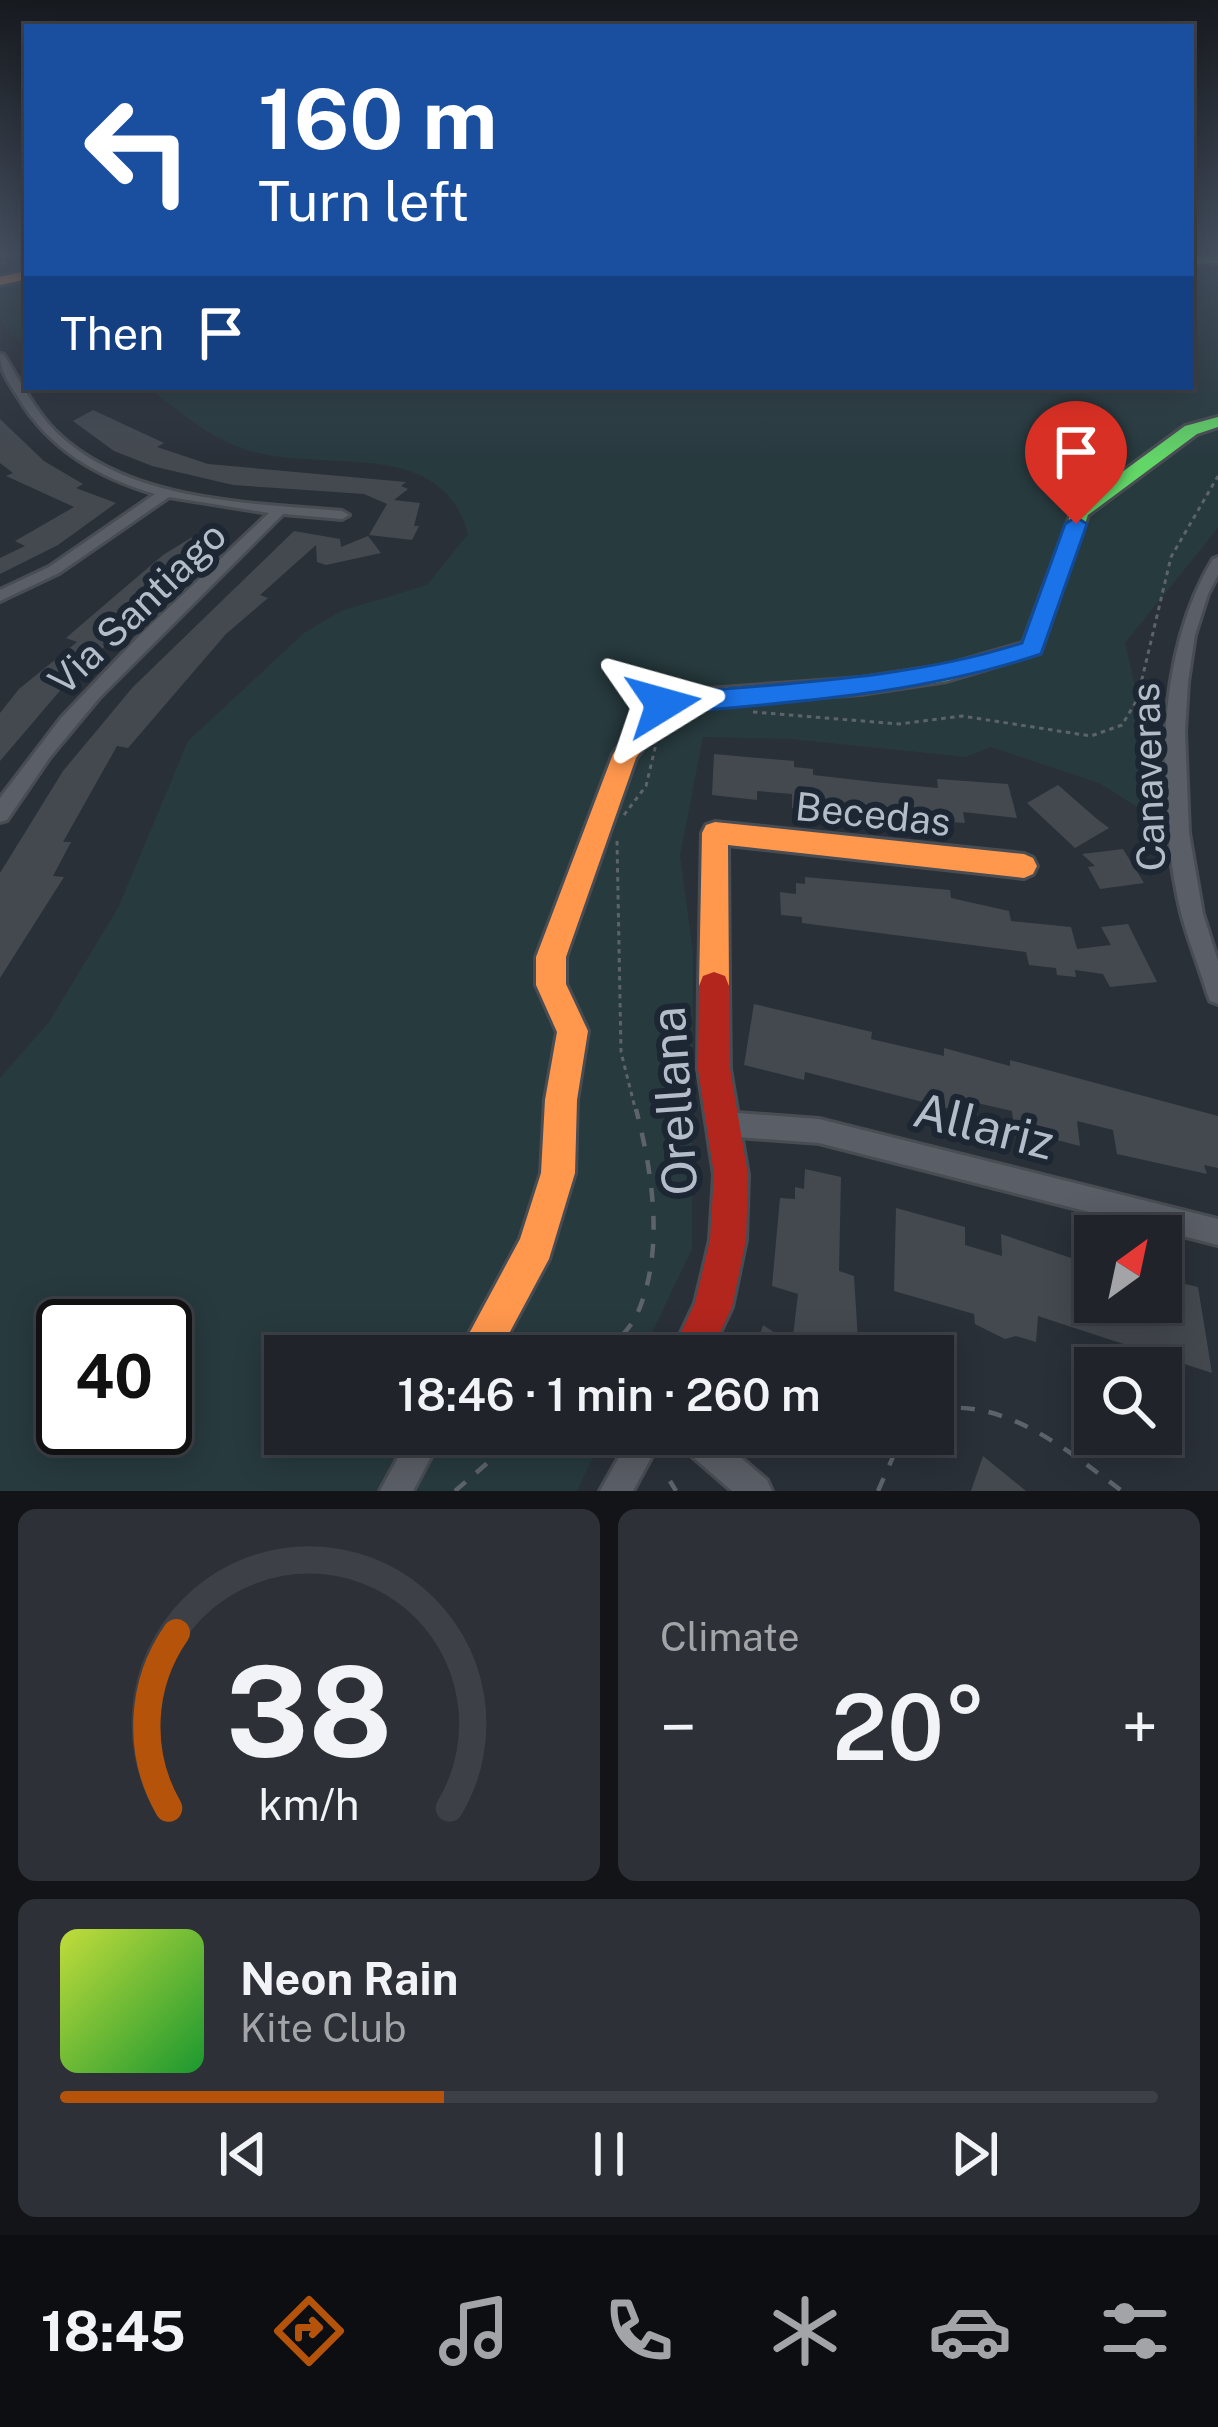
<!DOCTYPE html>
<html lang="en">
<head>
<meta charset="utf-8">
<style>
	body { margin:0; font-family:"Public Sans",sans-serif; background:#2d3036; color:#f1f3f6; height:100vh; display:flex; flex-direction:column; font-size:45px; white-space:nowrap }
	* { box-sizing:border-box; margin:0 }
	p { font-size:39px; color:#a2a4a8 }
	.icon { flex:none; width:66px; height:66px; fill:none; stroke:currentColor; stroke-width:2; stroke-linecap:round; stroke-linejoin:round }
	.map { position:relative; height:1491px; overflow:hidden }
	.panel { display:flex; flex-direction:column; gap:18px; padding:18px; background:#121417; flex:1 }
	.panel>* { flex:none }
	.top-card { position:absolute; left:24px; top:24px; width:1170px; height:366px; border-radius:0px; box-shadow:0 6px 30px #0003,0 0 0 3px #3d4147; background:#1a4fa0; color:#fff; overflow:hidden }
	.needle { width:78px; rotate:33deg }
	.controls { position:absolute; left:1074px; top:1215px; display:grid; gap:24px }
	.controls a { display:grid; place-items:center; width:108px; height:108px; border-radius:0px; background:#20242a; box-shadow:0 6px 30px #0003,0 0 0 3px #3d4147; font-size:60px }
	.speed { position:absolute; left:36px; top:1299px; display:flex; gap:24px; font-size:60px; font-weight:700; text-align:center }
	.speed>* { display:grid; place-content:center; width:156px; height:156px; border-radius:50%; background:#20242a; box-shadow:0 6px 30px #0003,0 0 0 3px #3d4147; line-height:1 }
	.speed .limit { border:6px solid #111; border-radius:18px; background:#fff; color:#111 }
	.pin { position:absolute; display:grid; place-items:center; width:102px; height:102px; color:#fff; margin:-123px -51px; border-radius:50% 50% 50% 0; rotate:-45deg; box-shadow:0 0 12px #0007 }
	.pin .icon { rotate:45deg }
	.me { position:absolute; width:132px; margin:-66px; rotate:82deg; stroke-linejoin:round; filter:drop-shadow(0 0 9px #0008) }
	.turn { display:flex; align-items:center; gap:42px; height:252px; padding:0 36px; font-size:54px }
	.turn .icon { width:156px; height:156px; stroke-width:2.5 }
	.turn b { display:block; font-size:84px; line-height:102px }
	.then { display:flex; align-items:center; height:114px; padding:0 36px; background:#0003; gap:24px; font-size:45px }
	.big { font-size:90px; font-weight:600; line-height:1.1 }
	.panel .widget { flex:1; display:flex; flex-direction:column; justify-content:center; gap:18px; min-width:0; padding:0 42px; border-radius:18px; background:#2d3036 }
	.panel .dial { align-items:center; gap:0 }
	.dial svg { height:312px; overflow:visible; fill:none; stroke:#3d4147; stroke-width:7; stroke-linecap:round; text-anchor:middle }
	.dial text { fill:#f1f3f6; stroke:none }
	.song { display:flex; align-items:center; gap:36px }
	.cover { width:144px; height:144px; border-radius:18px; background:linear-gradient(135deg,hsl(70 70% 55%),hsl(130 70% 35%)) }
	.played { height:12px; border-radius:6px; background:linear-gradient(90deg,#b45309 35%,#3d4147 35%) }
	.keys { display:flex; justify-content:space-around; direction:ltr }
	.heat { display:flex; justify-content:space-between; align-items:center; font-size:66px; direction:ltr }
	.panel .tiles { flex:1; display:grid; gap:18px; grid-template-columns:1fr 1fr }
	.widget:last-child { grid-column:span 2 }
	.trip { position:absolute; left:264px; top:1335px; width:690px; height:120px; border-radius:0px; background:#20242a; box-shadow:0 6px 30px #0003,0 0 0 3px #3d4147; font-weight:600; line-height:120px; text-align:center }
	.tab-bar { display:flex; height:192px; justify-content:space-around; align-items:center; background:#0d0e11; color:#a2a4a8 }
	.tab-bar .icon { width:84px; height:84px }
	.tab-bar .on { color:#b45309 }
	.tab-bar b { font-size:54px; color:#f1f3f6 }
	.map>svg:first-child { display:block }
	.green { fill:#273a3e; fill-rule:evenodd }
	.building { fill:#444950 }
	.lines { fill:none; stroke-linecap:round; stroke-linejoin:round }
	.street-casing { stroke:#484c53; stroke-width:6 }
	.fast-casing { stroke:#484c53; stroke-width:6 }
	.slow-casing { stroke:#484c53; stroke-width:6 }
	.jam-casing { stroke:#484c53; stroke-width:6 }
	.path-far1 { stroke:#5d636a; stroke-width:3; stroke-dasharray:4.5 4.5; stroke-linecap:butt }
	.path { stroke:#5d636a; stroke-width:4.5; stroke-dasharray:14 14; stroke-linecap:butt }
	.street { fill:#5a5e66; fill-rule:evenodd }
	.fast { fill:#63d668; fill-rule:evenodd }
	.slow { fill:#ff974d; fill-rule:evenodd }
	.jam { fill:#b3261e; fill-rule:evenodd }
	.route { fill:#1a73e8; stroke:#114b97; stroke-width:3 }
	.labels { text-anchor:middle; stroke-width:12; stroke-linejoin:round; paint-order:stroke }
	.street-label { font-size:39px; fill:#b4bcc9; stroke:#1d2633 }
	.near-street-label { font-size:48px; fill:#b4bcc9; stroke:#1d2633 }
</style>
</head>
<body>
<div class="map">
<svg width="1218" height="1491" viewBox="0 0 1218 1491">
	<rect width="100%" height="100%" fill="#2a3038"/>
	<g class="green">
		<polygon points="0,252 27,252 27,349 0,320"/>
		<path d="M1218 266V528L1125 643 1154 768 1158 820 1099 783 991 747 966 757 790 739 703 737 680 856 693 952 692 1249 641 1356H285V1434H604L577 1491H0V1078L49 1022 118 908 188 741 304 633 341 611 427 585 468 534C440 432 320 477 241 448 207 436 176 408 147 387H1191V267ZM63 1326H165V1428H63Z"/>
	</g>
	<g class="building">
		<polygon points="93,410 164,443 157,447 208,464 406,482 401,486 408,489 394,500 420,503 414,526 419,526 412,540 369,535 387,504 364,494 233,485 152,466 114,451 73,421"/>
		<polygon points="0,419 44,461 83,484 76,488 116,503 58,545 0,574 0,558 25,546 15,541 74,507 6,476 13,473 0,463"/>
		<polygon points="202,531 224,541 76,672 0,761 0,713 19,689 77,642 66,638 88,619 163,555"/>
		<polygon points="294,531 340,539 341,547 368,536 381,553 326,565 317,562 316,545 260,595 268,598 226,634 128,748 117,746 63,842 71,842 53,876 64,877 0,978 0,873 63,771 133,687"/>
		<polygon points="714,754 794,761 794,767 813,769 813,775 874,782 938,788 937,779 1008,784 1017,818 963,812 965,823 879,818 850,815 849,809 792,808 792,794 757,791 757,800 712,795"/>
		<polygon points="1058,785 1097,819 1109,828 1075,848 1027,803"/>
		<polygon points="1123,849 1144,883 1100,889 1088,867 1095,866 1082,854"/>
		<polygon points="805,877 950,890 951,898 1009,911 1011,921 1071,927 1077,949 1111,945 1101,927 1128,924 1157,982 1110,987 1103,974 1075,970 1076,977 1057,975 1056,968 1029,965 1026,952 802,923 802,917 781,915 780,892 796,894 796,883 805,884"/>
		<polygon points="754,1004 872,1032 871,1039 944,1056 944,1048 1010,1066 1010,1060 1218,1116 1218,1168 1204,1165 1207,1174 1117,1154 1113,1130 1077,1121 1080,1146 1014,1129 1012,1111 977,1103 978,1116 805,1072 804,1080 744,1065"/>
		<polygon points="805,1169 841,1177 839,1271 854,1276 859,1356 753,1356 763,1325 792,1344 798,1294 772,1286 780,1198 795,1199 795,1187 804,1189"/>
		<polygon points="896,1208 965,1227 965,1245 1002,1256 1001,1234 1077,1260 1077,1254 1093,1258 1095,1302 1161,1302 1161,1278 1198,1287 1212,1373 1038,1316 1036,1342 1016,1336 1005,1339 975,1324 974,1314 894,1291"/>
		<polygon points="983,1456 1026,1491 971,1491"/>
	</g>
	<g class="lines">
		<g class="street-casing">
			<g id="street">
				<path d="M0 354 4 355C20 381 34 409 55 431 127 502 248 503 342 511L349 515 342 519 283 514 99 698 50 757 7 820 0 822V798L61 718 140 635 269 513 169 497 59 573 0 601V590L49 567 155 494C98 477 50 450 18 397 9 383 0 371 0 354Z"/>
				<path d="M1218 557V575L1208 594 1195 635 1188 682 1185 732 1189 833 1203 914 1218 961V1004L1210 1001 1207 993C1199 966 1188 940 1181 913 1156 804 1154 656 1213 559Z"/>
				<polygon points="725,1112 819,1119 1218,1219 1218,1245 819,1143 725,1136 716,1133 713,1124 716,1115"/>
				<polygon points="411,1434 443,1434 413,1491 380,1491"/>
				<polygon points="632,1434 664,1434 633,1491 600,1491"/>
				<polygon points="675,1434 713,1434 767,1480 772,1491 732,1491 679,1445"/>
			</g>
		</g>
		<g class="fast-casing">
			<g id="fast">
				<polygon points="1218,255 1218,263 1191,264 1191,256"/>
				<polygon points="1218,417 1218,427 1197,434 1088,515 1040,653 947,681 861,694 853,692 850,686 861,678 947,665 1023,643 1073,508 1185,426"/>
			</g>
		</g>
		<g class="slow-casing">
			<g id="slow">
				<polygon points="27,271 27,279 0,285 0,277"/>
				<polygon points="861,678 872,686 861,694 684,707 666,717 636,758 566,957 566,984 588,1031 577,1100 575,1173 549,1259 497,1356 457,1356 520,1239 541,1173 545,1100 557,1032 536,985 536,957 613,754 650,705 680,691"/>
				<polygon points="715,822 1024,854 1033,858 1037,866 1033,874 1024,878 728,845 729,986 725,996 714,1000 703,996 699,986 702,833 706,825"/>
			</g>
		</g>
		<g class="jam-casing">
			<polygon id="jam" points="714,972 725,976 729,986 730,1069 748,1175 746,1240 732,1307 709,1356 670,1356 695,1303 710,1240 714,1175 698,1069 699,986 703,976"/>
		</g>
		<g class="path-far1">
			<polyline points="0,256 11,259 0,264"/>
			<polyline points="753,712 899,724 962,716 1091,736 1122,725 1137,700 1171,557 1218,476"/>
			<polyline points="624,815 646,786 656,744"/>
			<polyline points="617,841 621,1052 636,1112"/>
		</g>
		<g class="path">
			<path d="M604 1356C615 1343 632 1327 638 1312 665 1249 652 1171 636 1109"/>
			<path d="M933 1410C1004 1396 1068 1451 1122 1491"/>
			<polyline points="670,1481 676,1491"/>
			<polyline points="455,1491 521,1434"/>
			<polyline points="878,1491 903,1434"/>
		</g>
		<use href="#street" class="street"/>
		<use href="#fast" class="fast"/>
		<use href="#slow" class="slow"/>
		<use href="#jam" class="jam"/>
	</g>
	<linearGradient id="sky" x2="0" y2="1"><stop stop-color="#171a1f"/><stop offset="0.55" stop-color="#444e5e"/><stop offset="1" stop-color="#444e5e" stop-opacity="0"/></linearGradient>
	<rect width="1218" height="461" fill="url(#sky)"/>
	<path class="route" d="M1076 517 1087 524 1041 654C919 695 791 702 663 714L650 704 663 694C783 683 907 680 1022 643L1065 524Z"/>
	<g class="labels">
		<g class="street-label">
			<text transform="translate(137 608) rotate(-44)" y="14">Via Santiago</text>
			<text transform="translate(1148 777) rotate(-92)" y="14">Canaveras</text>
			<text transform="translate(873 814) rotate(6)" y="14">Becedas</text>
		</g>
		<g class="near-street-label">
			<text transform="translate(674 1101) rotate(-94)" y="17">Orellana</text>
			<text transform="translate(984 1126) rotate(14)" y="17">Allariz</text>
		</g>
	</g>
</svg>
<div class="controls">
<a><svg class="needle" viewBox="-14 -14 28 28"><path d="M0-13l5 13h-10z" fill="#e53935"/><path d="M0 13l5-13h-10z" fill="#a2a4a8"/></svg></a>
<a><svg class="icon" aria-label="search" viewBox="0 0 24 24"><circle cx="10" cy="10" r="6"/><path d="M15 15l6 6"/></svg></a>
</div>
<div class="speed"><div class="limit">40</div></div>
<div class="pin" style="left:1076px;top:524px;background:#d93025"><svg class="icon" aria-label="arrive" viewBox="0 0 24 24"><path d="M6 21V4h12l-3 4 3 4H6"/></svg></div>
<svg class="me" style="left:663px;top:704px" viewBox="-20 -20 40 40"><path d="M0-17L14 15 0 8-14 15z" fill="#1a73e8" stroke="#fff" stroke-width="4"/></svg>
<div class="trip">18:46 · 1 min · 260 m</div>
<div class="top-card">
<div class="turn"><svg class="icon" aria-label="left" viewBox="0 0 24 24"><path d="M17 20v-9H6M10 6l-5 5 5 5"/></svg><div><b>160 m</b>Turn left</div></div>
<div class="then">Then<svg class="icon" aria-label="arrive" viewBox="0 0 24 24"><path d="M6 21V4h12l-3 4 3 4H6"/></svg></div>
</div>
</div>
<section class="panel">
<div class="tiles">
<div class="widget dial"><svg viewBox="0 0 100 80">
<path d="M14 69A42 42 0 1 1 86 69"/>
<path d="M14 69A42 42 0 0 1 16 24" stroke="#b45309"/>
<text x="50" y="56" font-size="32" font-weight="700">38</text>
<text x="50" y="72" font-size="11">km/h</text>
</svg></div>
<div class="widget"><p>Climate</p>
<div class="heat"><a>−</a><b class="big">20°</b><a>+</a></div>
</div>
<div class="widget">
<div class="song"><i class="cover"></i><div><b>Neon Rain</b><p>Kite Club</p></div></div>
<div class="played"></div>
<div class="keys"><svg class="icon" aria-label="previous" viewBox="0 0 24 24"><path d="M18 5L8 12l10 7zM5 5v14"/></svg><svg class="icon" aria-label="pause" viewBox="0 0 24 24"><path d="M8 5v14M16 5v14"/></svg><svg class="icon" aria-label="next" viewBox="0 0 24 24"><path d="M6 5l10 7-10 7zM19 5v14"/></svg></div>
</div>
</div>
</section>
<nav class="tab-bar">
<b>18:45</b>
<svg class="icon on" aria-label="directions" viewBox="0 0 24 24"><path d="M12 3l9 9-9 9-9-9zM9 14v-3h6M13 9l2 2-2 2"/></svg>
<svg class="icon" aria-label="music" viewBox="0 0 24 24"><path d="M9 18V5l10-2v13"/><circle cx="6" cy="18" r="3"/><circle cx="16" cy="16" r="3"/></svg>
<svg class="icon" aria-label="phone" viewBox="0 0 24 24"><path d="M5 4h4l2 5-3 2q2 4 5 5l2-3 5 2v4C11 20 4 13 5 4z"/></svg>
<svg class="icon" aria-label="climate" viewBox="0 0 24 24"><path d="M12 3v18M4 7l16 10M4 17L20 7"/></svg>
<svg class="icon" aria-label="car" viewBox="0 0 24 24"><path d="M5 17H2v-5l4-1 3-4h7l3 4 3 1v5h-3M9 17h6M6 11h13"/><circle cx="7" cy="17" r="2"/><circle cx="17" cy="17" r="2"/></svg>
<svg class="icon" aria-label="filters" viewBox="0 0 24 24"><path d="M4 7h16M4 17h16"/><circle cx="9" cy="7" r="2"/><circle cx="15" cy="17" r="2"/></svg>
</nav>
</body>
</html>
